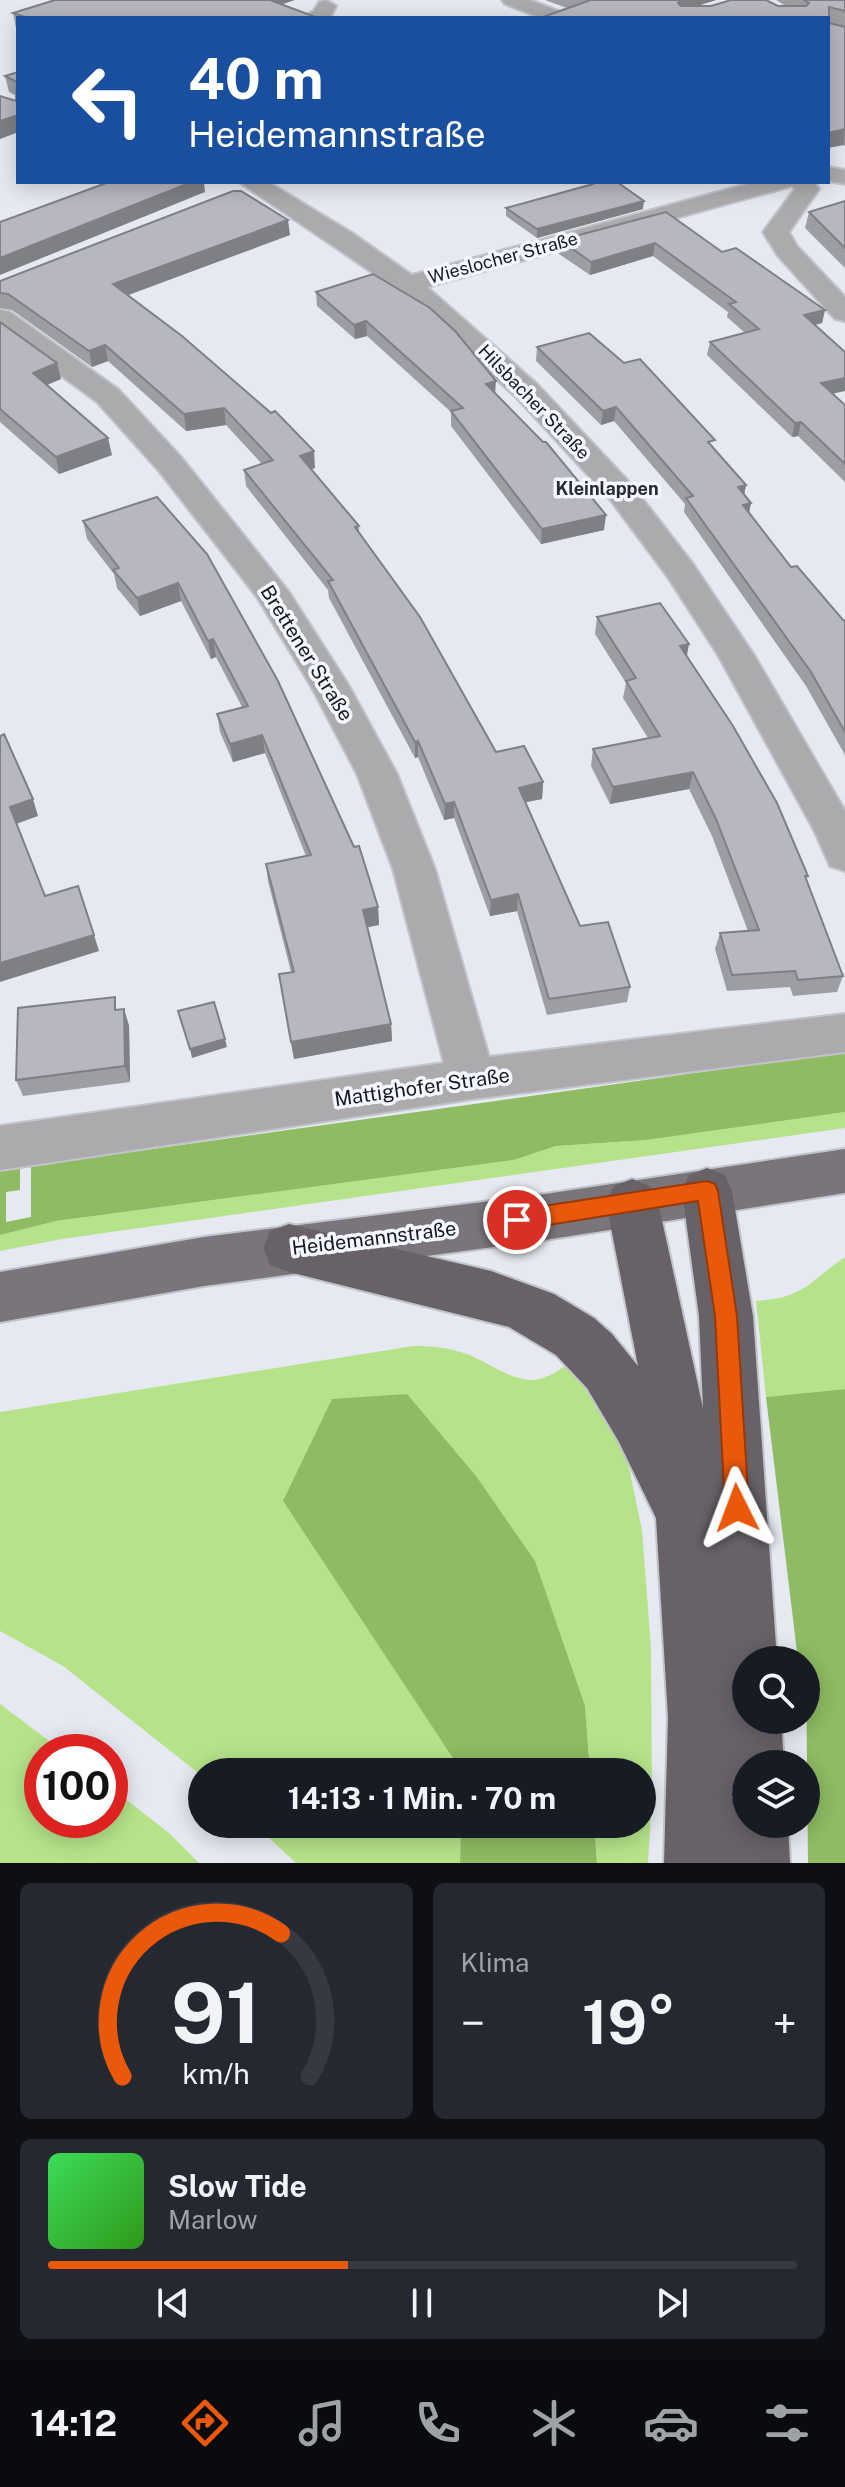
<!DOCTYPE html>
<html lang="de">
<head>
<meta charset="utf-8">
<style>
	body { margin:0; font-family:"Public Sans",sans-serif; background:#242831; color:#f1f3f6; height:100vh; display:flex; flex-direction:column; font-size:30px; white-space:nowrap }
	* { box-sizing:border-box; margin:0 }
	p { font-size:26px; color:#9ea1a6 }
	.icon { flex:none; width:44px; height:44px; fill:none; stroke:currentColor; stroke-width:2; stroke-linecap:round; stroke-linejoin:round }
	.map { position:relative; height:1863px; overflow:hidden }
	.details { display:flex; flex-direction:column; gap:20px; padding:20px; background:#0d0f14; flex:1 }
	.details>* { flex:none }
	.hud { position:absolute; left:16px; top:16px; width:814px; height:168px; border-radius:0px; box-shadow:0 4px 20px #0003; background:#1a4fa0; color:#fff; overflow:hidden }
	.controls { position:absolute; left:732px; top:1646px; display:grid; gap:16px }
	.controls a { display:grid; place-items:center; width:88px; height:88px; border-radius:50%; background:#171b24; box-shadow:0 4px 20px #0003; font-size:40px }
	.speed { position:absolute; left:24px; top:1734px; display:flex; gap:16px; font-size:40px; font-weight:700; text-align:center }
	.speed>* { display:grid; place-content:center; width:104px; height:104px; border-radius:50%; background:#171b24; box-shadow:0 4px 20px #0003; line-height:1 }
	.speed .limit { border:12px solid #d22; background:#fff; color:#111 }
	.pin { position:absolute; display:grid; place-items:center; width:68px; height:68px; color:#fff; margin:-34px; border:4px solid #fff; border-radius:50%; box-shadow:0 2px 8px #0007 }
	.me { position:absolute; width:88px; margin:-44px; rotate:357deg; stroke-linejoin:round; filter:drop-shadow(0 0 6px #0008) }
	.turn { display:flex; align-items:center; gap:28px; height:168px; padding:0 40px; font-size:36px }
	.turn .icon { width:104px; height:104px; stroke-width:2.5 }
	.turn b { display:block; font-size:56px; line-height:68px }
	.big { font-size:60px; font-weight:700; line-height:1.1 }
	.details .tile { flex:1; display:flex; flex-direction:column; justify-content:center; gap:12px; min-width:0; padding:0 28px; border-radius:12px; background:#242831 }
	.details .dial { align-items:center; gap:0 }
	.dial svg { height:208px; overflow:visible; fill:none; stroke:#363941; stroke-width:7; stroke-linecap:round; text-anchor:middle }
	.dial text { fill:#f1f3f6; stroke:none }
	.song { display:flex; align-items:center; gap:24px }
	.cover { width:96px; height:96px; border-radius:12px; background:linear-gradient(135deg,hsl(130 70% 55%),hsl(110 70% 35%)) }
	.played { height:8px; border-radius:4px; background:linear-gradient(90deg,#ea580c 40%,#363941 40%) }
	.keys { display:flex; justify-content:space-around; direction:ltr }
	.heat { display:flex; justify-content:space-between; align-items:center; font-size:44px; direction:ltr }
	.details .tiles { flex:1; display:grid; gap:20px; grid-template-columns:1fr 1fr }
	.tile:last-child { grid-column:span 2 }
	.trip { position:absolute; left:188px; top:1758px; width:468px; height:80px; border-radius:40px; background:#171b24; box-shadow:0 4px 20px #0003; font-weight:700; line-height:80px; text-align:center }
	.menu { display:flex; height:128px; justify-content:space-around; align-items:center; background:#090b0e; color:#9ea1a6 }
	.menu .icon { width:56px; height:56px }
	.menu .selected { color:#ea580c }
	.menu b { font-size:36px; color:#f1f3f6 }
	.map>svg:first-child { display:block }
	.green { fill:#b6e38a }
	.forest { fill:#8fbb63 }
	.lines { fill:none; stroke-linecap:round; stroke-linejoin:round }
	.minor-casing { stroke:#c1c4cb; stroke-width:4 }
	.major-casing { stroke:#c1c4cb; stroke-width:4 }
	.highway-casing { stroke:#c1c4cb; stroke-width:4 }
	.minor { fill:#adaaad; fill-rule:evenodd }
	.major { fill:#7a757a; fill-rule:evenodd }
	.highway { fill:#686268; fill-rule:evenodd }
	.wall { fill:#9d9da4 }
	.shaded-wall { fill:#7f8086 }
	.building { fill:#b6b7bf; stroke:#7f8086; stroke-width:2 }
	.route { fill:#ea580c; stroke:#983908; stroke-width:2 }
	.labels { text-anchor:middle; stroke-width:7; stroke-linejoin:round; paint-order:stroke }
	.far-street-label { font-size:18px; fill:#18191c; stroke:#f4f7ff }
	.far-neighbourhood-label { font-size:18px; font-weight:bold; fill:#292b31; stroke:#f4f7ff }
	.street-label { font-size:20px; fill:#18191c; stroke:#f4f7ff }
</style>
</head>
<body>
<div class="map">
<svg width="845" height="1863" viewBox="0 0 845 1863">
	<rect width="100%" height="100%" fill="#e6e9f1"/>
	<g class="green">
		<polygon points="845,1112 845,1128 62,1239 0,1251 0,1235 56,1221 514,1160 556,1146 646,1140"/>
		<path d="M845 1257V1389L766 1397 756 1301C805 1298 810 1281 845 1257Z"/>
		<path d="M413 1346C435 1346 455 1348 476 1358 493 1366 509 1378 529 1380 546 1381 562 1368 575 1359L622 1434 642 1530 651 1648 652 1796 648 1863H597L594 1824H642V1772H590L585 1706 283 1501 462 1772H202V1776L63 1666 0 1631V1412Z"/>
		<polygon points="0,1704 64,1752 42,1752 42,1820 110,1820 110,1787 169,1833 199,1863 0,1863"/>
		<polygon points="254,1824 461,1824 460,1863 296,1863"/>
	</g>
	<g class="forest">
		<polygon points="845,1052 845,1112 646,1140 556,1146 514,1160 56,1221 0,1235 0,1170 20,1168 20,1190 6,1192 6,1222 31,1217 31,1166"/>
		<polygon points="845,1389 845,1863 808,1863 806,1660 798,1660 766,1397"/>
		<polygon points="407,1394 476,1476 535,1561 585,1706 590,1772 462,1772 283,1501 332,1399"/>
		<polygon points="461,1824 594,1824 597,1863 460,1863"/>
	</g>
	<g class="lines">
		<g class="minor-casing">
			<g id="minor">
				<polygon points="326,0 336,6 330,18 302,18 314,11 319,2"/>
				<polygon points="502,0 530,0 566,14 569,18 541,18 505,4"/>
				<polygon points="828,167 845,170 845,184 828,181"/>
				<polygon points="239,182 268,182 352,233 412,275 755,182 814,182 819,189 789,232 797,246 845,297 845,321 835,319 778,256 763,232 795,189 792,186 427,287 538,385 631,484 693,564 754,655 845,811 845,871 830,866 814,830 718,655 667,576 609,498 516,397 398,290"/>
				<polygon points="0,310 10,312 119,390 181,457 289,592 349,686 397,774 435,869 489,1057 845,1014 845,1052 472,1099 0,1170 0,1126 444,1063 393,869 357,774 311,686 257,597 159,471 97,402 0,331"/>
			</g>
		</g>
		<g class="major-casing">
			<polygon id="major" points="845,1149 845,1193 545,1240 204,1286 0,1322 0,1272 204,1237 545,1194"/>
		</g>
		<g class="highway-casing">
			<path id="highway" d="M707 1168 725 1175 732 1191 753 1316 777 1660H746V1720H781L784 1764H746V1824H788L790 1863H664L668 1718 656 1518 619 1442 587 1388 556 1355 509 1327 289 1272 270 1265 263 1248 270 1231 289 1224 491 1271 554 1294 594 1318 612 1334 638 1366 606 1202 614 1186 632 1179 650 1186 658 1202 703 1408 699 1316 682 1191 689 1175ZM732 1789 744 1794 732 1799Z"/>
		</g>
		<use href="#minor" class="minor"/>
		<use href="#major" class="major"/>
		<use href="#highway" class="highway"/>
	</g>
	<g class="wall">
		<polygon points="545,0 716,0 697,6 786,6 776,0 845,0 845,146 567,8"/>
		<polygon points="282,5 318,18 18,18 18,28 16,28 13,13"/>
		<polygon points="18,72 18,132 0,139 0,96 16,101 17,96 9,92 5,76"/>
		<polygon points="845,201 845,268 805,228 809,212"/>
		<polygon points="506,208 643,209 537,238 506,216"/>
		<polygon points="666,212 722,252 825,310 822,323 815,325 833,394 845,405 845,482 798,436 792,437 707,355 710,342 745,333 727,317 728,312 653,256 590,275 559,254 560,240"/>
		<polygon points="290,235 127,295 315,468 311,469 359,526 359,533 496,752 543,782 542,799 525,802 580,926 630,987 627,1002 547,1015 517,911 490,916 454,818 444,820 418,757 415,758 329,598 328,590 246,486 244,470 262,464 226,425 186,431 108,361 92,367 12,310 0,308 0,281"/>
		<polygon points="316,292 495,393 604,530 541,544 451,426 451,412 367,336 355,339 317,306"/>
		<polygon points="0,322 61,379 47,385 112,455 59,474 0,422"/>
		<polygon points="537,347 714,448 746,485 744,495 751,503 749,513 791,567 843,620 845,620 845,755 806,686 684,512 685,504 614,421 601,425 536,361"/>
		<polygon points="157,497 378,907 379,925 367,927 391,1024 392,1041 294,1059 279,974 291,972 268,881 266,864 306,856 265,753 233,762 220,732 217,714 242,707 216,657 211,659 181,601 140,616 117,588 114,574 87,539 83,521"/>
		<polygon points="597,617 687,656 808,876 806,880 843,976 837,992 793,996 790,987 727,991 715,949 720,933 748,931 712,836 689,789 610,804 591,766 593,749 648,738 623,698 626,683 595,634"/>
		<polygon points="124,1009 129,1026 130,1082 23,1096 16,1080 119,1010"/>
	</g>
	<g class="shaded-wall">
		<polygon points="261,0 295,0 262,11"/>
		<polygon points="680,0 716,0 681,11 678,3"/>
		<polygon points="18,115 18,132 0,139 0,121"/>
		<polygon points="845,129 844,145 828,148 828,133"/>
		<polygon points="192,182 204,182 205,192 0,275 0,258"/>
		<polygon points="644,201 643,209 537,238 537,229"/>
		<polygon points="288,220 290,235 115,300 113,284"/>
		<polygon points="655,243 653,256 590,275 591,262"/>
		<polygon points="825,310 822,323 801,328 804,315"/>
		<polygon points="366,321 367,336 355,339 354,325"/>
		<polygon points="105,345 108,361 92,367 89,351"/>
		<polygon points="57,363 61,379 37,389 33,373"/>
		<polygon points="845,378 845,391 818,397 821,383"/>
		<polygon points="496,381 495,395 486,384"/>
		<polygon points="616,407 614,421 601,425 603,411"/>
		<polygon points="224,408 226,425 186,431 184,414"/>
		<polygon points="801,422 798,436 792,437 795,423"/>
		<polygon points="108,438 112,455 59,474 56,457"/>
		<polygon points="314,451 315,468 301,472 300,456"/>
		<polygon points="746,485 743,500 738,487"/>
		<polygon points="751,503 748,517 743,505"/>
		<polygon points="606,515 604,530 541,544 542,529"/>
		<polygon points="178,583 181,601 140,616 137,598"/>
		<polygon points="213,639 216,657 211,659 208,641"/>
		<polygon points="689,644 686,661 680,646"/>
		<polygon points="262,735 265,753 233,762 230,744"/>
		<polygon points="418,741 418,757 415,758 415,742"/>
		<polygon points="693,772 689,789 610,804 613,787"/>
		<polygon points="543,782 542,799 517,804 519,788"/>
		<polygon points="33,799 38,816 16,824 10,807"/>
		<polygon points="454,802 454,818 444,820 445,804"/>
		<polygon points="518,894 517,911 490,916 491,900"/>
		<polygon points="378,907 379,925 364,928 363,910"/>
		<polygon points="94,935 99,951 0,982 0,963"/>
		<polygon points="124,1009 129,1026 130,1082 125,1066"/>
		<polygon points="391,1024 392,1041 294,1059 291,1042"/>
		<polygon points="225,1039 227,1047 192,1058 190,1049"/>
	</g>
	<g class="building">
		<polygon points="55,0 270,0 318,18 28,18 13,13"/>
		<polygon points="586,0 680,0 678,3 681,6 711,6 731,0 766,0 778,6 806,6 809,3 804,0 845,0 845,11 829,7 829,23 845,27 845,129 828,133 828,18 540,18 588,1"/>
		<polygon points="18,72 18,115 0,121 0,96 16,101 17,82 5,76"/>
		<polygon points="109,182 192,182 0,258 0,222"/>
		<polygon points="595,182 617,182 644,201 537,229 506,208 593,184"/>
		<polygon points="233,191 241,191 288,220 113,284 182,336 271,413 275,411 314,451 300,456 359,526 355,527 420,617 496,752 524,746 543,782 519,788 580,926 608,922 630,987 549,999 518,894 491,900 454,802 445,804 418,741 415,742 328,581 333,580 244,470 273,460 224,408 184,414 105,345 89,351 8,294 0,293 0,281"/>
		<polygon points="845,201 845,248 809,212"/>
		<polygon points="666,212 722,252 736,248 825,310 804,315 845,352 845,378 821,383 845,405 845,464 801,422 795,423 710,342 759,329 729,304 736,302 655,243 591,262 560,240"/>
		<polygon points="373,274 430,308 456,332 496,381 486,384 543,442 546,442 606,515 542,529 451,411 463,408 366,321 354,325 316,292"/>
		<polygon points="0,322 57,363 33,373 108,438 56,457 0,409"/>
		<polygon points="589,333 624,363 640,359 715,440 708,442 746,485 738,487 751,503 743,505 791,567 797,566 843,620 845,620 845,732 811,672 686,498 693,496 616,407 603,411 537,347"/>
		<polygon points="157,497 207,554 278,681 354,847 359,846 378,907 363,910 391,1024 291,1042 279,974 294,972 266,864 311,855 262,735 230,744 217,714 248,706 213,639 208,641 178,583 137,598 113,570 119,568 83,521"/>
		<polygon points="660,603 689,644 680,646 733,726 777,803 808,876 805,876 843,976 798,980 795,971 732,975 720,933 759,930 716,819 693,772 613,787 593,749 660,736 626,681 636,678 597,617"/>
		<polygon points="4,734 33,799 10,807 45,896 78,886 94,935 0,963 0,736"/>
		<polygon points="115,997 115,1010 124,1009 125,1066 16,1080 18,1008"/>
		<polygon points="214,1002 225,1039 190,1049 178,1011"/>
	</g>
	<polygon class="route" points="707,1181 715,1184 718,1191 737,1316 749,1508 745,1516 737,1520 728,1516 725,1508 715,1316 698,1201 517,1230 509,1227 506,1220 509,1213 517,1210"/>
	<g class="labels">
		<g class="far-street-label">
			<text transform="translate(503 258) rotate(-15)" y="6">Wieslocher Straße</text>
			<text transform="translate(534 402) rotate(46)" y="6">Hilsbacher Straße</text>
		</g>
		<g class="far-neighbourhood-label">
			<text x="607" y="495">Kleinlappen</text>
		</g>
		<g class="street-label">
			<text transform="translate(307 653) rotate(58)" y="7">Brettener Straße</text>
			<text transform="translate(422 1087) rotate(-8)" y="7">Mattighofer Straße</text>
			<text transform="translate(374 1238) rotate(-7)" y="7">Heidemannstraße</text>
		</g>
	</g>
</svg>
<div class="controls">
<a><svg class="icon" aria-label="search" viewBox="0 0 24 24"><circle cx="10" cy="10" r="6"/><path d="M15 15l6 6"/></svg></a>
<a><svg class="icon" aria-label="layers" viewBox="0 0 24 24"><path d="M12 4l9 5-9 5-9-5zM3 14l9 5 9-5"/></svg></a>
</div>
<div class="speed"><div class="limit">100</div></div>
<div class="pin" style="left:517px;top:1220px;background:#d93025"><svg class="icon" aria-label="arrive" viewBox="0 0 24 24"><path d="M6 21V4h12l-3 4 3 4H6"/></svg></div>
<svg class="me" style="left:737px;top:1508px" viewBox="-20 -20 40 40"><path d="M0-17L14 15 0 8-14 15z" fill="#ea580c" stroke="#fff" stroke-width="4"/></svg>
<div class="trip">14:13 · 1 Min. · 70 m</div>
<div class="hud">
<div class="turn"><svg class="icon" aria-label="left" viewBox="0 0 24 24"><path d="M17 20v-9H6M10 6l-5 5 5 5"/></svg><div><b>40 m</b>Heidemannstraße</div></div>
</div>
</div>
<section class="details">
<div class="tiles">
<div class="tile dial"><svg viewBox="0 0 100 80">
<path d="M14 69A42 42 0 1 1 86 69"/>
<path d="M14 69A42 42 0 0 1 75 14" stroke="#ea580c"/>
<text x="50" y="56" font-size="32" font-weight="700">91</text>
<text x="50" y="72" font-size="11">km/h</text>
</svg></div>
<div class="tile"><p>Klima</p>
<div class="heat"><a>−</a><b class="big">19°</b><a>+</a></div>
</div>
<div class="tile">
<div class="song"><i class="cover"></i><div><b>Slow Tide</b><p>Marlow</p></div></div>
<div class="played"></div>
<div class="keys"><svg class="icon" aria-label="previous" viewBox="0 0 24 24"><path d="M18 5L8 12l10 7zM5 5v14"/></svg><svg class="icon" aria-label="pause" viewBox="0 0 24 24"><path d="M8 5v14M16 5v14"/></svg><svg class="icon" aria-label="next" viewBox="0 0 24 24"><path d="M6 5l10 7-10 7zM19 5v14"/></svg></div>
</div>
</div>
</section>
<nav class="menu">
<b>14:12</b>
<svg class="icon selected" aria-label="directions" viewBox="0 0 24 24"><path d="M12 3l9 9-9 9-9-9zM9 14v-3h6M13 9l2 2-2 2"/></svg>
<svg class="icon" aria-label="music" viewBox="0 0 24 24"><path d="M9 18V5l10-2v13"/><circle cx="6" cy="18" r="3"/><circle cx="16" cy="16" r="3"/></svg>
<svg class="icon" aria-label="phone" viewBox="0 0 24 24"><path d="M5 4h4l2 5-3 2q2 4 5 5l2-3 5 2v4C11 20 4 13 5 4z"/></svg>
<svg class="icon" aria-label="climate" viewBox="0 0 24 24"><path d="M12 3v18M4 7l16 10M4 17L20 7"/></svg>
<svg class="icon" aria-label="car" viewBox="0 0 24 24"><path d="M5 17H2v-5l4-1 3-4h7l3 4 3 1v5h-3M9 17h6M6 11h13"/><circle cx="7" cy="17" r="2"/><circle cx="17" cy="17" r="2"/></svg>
<svg class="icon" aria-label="filters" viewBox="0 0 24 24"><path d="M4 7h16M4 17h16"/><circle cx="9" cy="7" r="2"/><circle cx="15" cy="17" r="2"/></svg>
</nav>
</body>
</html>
